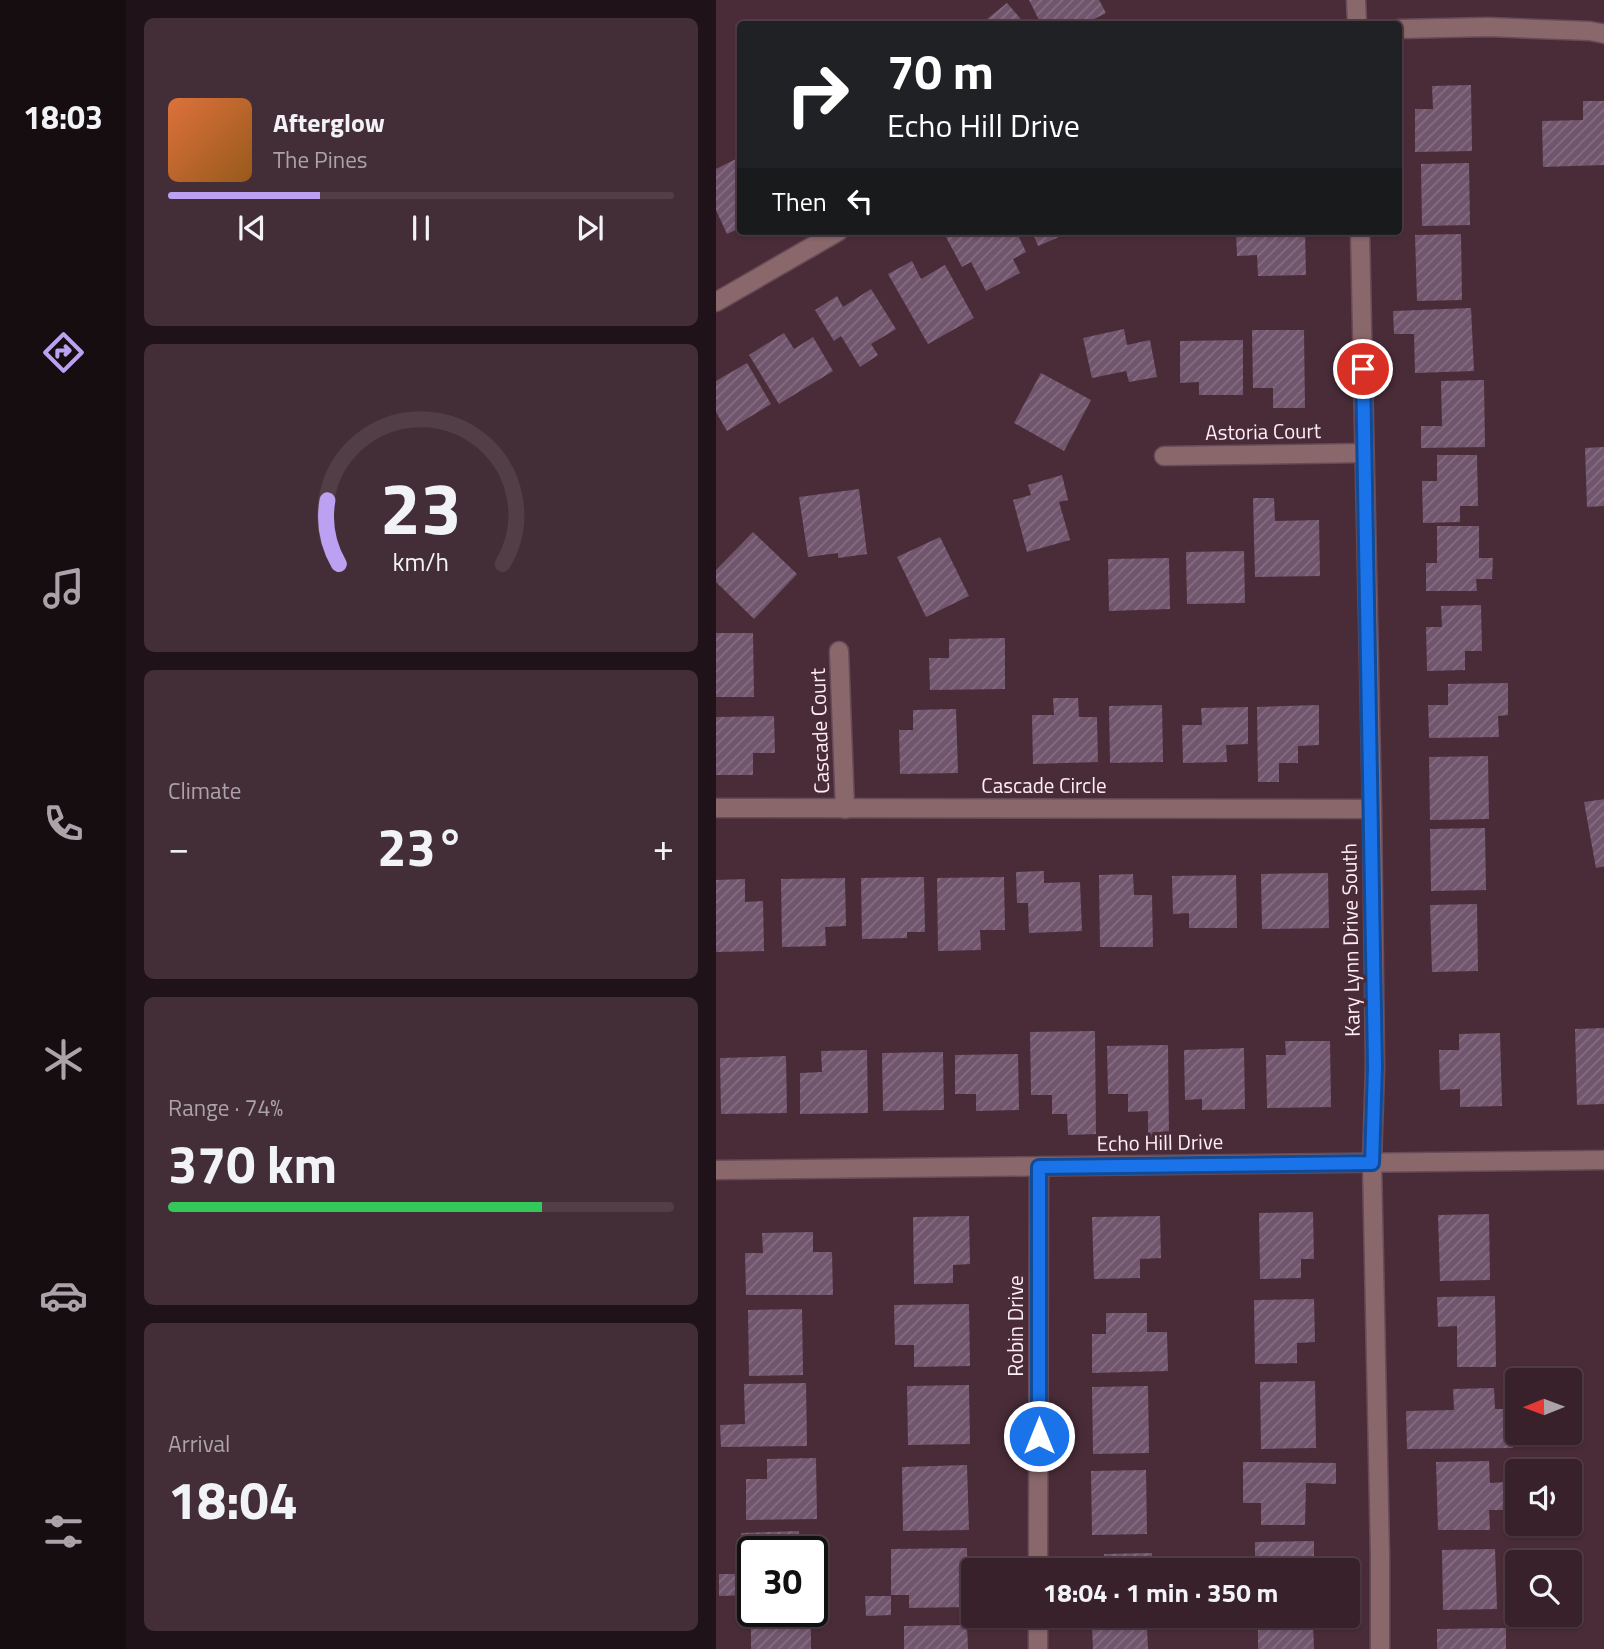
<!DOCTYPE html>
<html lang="en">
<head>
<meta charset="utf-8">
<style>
	body { margin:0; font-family:"Titillium Web",sans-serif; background:#432e37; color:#f1f3f6; height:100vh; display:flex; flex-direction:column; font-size:26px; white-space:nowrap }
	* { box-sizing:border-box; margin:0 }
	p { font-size:23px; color:#aba3a9 }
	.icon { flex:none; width:38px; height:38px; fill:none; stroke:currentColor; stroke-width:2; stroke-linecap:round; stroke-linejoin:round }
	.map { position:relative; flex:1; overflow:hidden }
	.details { display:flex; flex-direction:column; gap:18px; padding:18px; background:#1f1218; width:590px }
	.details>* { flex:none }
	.top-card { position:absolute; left:21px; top:21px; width:665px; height:214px; border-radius:7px; box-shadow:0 2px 5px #0004,0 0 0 2px #523e47; background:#202124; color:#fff; overflow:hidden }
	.needle { width:46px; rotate:269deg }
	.fabs { position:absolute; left:789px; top:1368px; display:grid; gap:14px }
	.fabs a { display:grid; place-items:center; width:77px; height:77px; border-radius:7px; background:#38212b; box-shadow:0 2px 5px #0004,0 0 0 2px #523e47; font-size:35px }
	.speed { position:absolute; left:21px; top:1536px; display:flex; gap:14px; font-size:35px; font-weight:700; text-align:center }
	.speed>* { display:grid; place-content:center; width:91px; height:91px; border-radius:50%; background:#38212b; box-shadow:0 2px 5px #0004,0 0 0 2px #523e47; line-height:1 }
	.speed .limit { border:4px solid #111; border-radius:10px; background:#fff; color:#111 }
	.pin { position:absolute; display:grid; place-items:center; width:60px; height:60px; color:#fff; margin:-30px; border:4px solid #fff; border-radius:50%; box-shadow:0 2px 7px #0007 }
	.me { position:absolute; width:77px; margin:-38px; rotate:0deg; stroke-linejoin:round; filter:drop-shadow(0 0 5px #0008) }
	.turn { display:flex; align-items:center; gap:24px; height:147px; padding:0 35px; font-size:32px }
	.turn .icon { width:91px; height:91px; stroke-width:2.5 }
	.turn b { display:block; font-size:49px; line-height:60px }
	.then { display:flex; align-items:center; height:66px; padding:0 35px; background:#0003; gap:14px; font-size:26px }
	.big { font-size:52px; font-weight:700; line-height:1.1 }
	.details .card { flex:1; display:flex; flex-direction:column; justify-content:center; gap:10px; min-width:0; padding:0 24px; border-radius:10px; background:#432e37 }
	.details .dial { align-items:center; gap:0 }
	.dial svg { height:182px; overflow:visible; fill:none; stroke:#523e47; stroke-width:7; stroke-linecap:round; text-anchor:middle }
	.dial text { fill:#f1f3f6; stroke:none }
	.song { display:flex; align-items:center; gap:21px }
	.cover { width:84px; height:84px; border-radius:10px; background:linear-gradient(135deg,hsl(20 70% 55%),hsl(30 70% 35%)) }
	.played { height:7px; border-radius:4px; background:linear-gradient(90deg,#bca0f2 30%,#523e47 30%) }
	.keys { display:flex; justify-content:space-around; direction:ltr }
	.heat { display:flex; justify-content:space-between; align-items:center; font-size:38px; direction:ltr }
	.charge { height:10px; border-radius:5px; background:linear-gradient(90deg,#34c759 74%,#523e47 0) }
	.trip { position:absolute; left:245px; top:1558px; width:399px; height:70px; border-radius:7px; background:#38212b; box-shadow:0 2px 5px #0004,0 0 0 2px #523e47; font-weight:700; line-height:70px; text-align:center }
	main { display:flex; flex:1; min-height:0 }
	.menu { display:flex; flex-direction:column; width:126px; justify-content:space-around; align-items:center; background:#160d11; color:#aba3a9 }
	.menu .icon { width:49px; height:49px }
	.menu .active { color:#bca0f2 }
	.menu b { font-size:32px; color:#f1f3f6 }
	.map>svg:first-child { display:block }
	.building { fill:url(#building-hatch) }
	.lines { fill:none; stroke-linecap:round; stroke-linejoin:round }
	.street-casing { stroke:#674b57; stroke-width:21 }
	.street { stroke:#8a676b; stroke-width:18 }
	.route-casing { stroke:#114b97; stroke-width:18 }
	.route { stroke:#1a73e8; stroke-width:12 }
	.labels { text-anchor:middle; stroke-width:7; stroke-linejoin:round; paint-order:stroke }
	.street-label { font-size:21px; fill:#feedf4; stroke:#4a2c39 }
</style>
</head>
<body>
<main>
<nav class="menu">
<b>18:03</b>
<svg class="icon active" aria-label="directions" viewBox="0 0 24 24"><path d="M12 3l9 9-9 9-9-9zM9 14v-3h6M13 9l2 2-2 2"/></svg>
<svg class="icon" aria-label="music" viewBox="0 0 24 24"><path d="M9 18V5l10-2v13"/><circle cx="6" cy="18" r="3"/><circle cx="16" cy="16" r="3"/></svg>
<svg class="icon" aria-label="phone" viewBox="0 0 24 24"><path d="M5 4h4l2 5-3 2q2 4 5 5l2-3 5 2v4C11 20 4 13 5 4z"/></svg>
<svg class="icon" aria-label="climate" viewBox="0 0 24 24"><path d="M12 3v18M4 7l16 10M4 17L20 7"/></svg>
<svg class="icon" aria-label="car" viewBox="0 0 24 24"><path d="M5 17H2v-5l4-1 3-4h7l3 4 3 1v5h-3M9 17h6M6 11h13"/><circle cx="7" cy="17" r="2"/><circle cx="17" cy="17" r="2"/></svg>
<svg class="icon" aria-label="filters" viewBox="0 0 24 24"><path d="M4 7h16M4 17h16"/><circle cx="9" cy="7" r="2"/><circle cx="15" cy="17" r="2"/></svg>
</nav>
<section class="details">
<div class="card">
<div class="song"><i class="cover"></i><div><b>Afterglow</b><p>The Pines</p></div></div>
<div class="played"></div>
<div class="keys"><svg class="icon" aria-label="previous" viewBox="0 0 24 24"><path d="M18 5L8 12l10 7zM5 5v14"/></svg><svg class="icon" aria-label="pause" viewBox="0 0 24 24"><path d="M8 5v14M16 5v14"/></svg><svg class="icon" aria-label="next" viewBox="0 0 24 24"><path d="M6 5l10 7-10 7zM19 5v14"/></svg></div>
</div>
<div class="card dial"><svg viewBox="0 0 100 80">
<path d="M14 69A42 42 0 1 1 86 69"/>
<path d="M14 69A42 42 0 0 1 9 41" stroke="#bca0f2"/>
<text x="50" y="56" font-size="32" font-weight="700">23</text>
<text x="50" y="72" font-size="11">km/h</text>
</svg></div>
<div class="card"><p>Climate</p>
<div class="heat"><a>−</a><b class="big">23°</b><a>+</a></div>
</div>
<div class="card"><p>Range · 74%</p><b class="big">370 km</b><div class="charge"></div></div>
<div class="card"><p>Arrival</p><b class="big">18:04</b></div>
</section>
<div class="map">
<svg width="889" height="1649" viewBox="0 0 889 1649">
	<defs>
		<pattern id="building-hatch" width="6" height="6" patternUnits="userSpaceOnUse" patternTransform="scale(1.75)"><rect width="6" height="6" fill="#70556c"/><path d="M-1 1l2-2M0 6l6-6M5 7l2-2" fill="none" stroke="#856e82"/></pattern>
	</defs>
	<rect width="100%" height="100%" fill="#4a2c39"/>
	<g class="building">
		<polygon points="313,0 383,0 390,13 368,24 325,24"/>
		<polygon points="291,3 309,24 265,24"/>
		<polygon points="755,85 756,151 699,152 699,109 717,109 716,86"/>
		<polygon points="867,101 889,101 889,165 827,167 826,121 867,120"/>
		<polygon points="24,157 24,228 11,234 0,210 0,169"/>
		<polygon points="753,163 754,225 706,226 705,164"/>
		<polygon points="242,231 300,231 310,252 297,259 304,273 270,291 255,262 246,267 230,237"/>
		<polygon points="316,231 357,231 322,246"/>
		<polygon points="520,231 589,231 590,275 542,276 541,255 521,256"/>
		<polygon points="745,234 746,300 701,301 699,235"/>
		<polygon points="196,261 205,279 229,265 258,318 212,344 172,274"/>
		<polygon points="155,289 180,329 155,344 162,355 144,367 125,336 118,341 99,310 121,296 127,307"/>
		<polygon points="755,308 758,371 699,373 698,334 678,334 677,311"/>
		<polygon points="408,329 411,345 434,340 441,377 413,382 410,371 376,378 367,338"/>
		<polygon points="536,330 588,330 589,408 557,408 557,388 537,388"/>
		<polygon points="68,333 78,349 97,337 117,371 63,404 33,355"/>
		<polygon points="527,340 527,395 483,395 483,382 464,383 464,341"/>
		<polygon points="31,363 55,404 11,431 0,412 0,381"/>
		<polygon points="325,373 375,400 348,451 298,423"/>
		<polygon points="768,380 769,447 705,448 705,426 726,426 725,381"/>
		<polygon points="889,447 889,506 871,507 869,448"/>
		<polygon points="721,455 761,455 762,506 744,506 744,522 707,523 706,481 721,481"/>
		<polygon points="346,475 352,500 343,502 354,540 311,552 297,500 315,495 312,485"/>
		<polygon points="143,489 151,554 122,558 122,553 92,557 83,497"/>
		<polygon points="537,498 558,498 559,521 603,520 604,576 539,577"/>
		<polygon points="721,526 763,526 763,558 777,558 776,579 760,579 761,591 710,591 710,563 721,563"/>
		<polygon points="37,532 81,574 38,619 0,582 0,570"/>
		<polygon points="224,537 253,596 210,617 181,557"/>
		<polygon points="528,551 529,603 471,604 470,552"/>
		<polygon points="453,558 454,609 393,611 392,559"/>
		<polygon points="765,605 766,651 749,651 749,670 711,671 710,627 726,627 725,606"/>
		<polygon points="0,633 37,633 38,697 0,697"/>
		<polygon points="289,638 289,689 214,690 213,658 233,658 233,639"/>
		<polygon points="792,683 792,715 782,716 783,737 713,738 712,705 732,705 732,684"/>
		<polygon points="337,698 362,698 363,717 381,717 382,762 317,764 316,715 338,715"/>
		<polygon points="446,705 447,762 394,763 393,706"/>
		<polygon points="603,705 603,745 582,746 582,763 563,763 563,782 542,782 541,707"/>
		<polygon points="532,707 532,744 510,745 511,762 467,763 466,725 486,725 485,708"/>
		<polygon points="240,709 242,773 184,774 183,730 197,730 197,710"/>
		<polygon points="58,716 59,753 37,753 37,775 0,775 0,717"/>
		<polygon points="772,756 773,819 714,820 713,757"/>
		<polygon points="889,799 889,866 880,868 868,802"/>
		<polygon points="769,828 770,890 715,891 714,829"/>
		<polygon points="328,871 328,883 364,882 366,931 313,933 312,903 301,903 300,872"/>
		<polygon points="612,873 613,928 546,929 545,874"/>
		<polygon points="417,874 418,895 436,895 437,947 384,947 383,875"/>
		<polygon points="520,875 521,928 473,928 473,913 457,914 456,876"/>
		<polygon points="208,877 209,932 191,932 191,938 146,939 145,878"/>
		<polygon points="288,877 289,930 264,930 265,950 222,951 221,878"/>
		<polygon points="129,878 130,926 109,927 110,946 66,947 65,879"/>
		<polygon points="29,879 29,902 47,901 48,951 0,952 0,880"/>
		<polygon points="761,904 762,971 716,972 714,905"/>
		<polygon points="889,1028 889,1104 861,1105 859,1029"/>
		<polygon points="379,1031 380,1134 352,1135 351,1114 336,1114 336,1095 315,1095 314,1032"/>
		<polygon points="784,1033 786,1106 744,1107 744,1089 724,1090 723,1050 743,1050 743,1034"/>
		<polygon points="569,1041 614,1041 615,1107 551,1108 550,1055 570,1055"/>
		<polygon points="452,1045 453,1137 432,1137 432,1111 412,1112 412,1094 392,1094 391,1046"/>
		<polygon points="528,1048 529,1109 486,1110 486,1099 469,1100 468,1050"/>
		<polygon points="151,1050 152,1113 84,1114 84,1073 106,1072 105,1051"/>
		<polygon points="227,1052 228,1110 167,1111 166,1053"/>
		<polygon points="302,1054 303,1110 260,1111 260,1094 239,1094 239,1055"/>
		<polygon points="70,1056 71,1113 5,1114 4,1058"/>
		<polygon points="597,1212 598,1259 585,1259 585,1278 544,1279 543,1213"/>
		<polygon points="773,1214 774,1280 724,1281 722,1215"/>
		<polygon points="253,1216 254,1264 237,1265 237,1283 198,1284 197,1217"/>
		<polygon points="444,1216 445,1258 424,1259 424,1278 378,1279 376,1217"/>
		<polygon points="97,1232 97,1252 116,1252 117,1295 30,1295 29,1253 47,1253 46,1233"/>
		<polygon points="779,1296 780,1367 741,1367 741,1326 722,1327 721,1297"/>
		<polygon points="598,1299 599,1342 581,1343 581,1363 539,1364 538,1300"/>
		<polygon points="253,1304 254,1366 198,1367 198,1345 179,1345 178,1305"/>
		<polygon points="86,1309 87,1375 33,1376 32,1310"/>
		<polygon points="390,1313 431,1313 431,1332 451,1332 452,1371 376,1373 376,1334 390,1334"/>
		<polygon points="599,1381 600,1448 545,1449 544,1382"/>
		<polygon points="90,1383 91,1446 5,1447 4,1425 29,1424 28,1384"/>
		<polygon points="253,1385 254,1444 192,1445 191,1386"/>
		<polygon points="432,1386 433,1453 377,1454 376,1387"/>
		<polygon points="778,1388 779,1409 796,1409 797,1448 691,1449 690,1411 738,1410 737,1389"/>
		<polygon points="100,1458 101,1519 30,1520 30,1479 51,1479 51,1459"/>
		<polygon points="773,1461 774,1483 791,1482 791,1510 773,1510 774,1530 722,1530 720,1462"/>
		<polygon points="527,1462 620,1463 620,1484 590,1483 589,1525 545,1525 545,1503 527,1503"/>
		<polygon points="251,1465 253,1530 187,1531 186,1467"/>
		<polygon points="430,1470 431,1534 376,1535 375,1471"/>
		<polygon points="83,1531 84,1552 37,1552 37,1595 3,1596 3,1574 27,1574 25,1533"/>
		<polygon points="598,1541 598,1570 539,1570 539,1542"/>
		<polygon points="251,1548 252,1607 193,1608 193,1595 175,1595 175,1549"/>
		<polygon points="779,1549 781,1609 727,1610 726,1550"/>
		<polygon points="104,1552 105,1592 96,1593 96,1553"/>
		<polygon points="436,1553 436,1570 388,1570 388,1554"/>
		<polygon points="149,1596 175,1596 175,1615 150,1616"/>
		<rect x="35" y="1612" width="60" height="37"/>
		<polygon points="597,1621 598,1649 542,1649 542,1622"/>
		<polygon points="251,1625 252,1649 188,1649 188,1626"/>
		<polygon points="431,1627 432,1649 377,1649 376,1628"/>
		<polygon points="790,1628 790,1649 721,1649 721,1629"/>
	</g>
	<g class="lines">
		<g class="street-casing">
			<g id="street">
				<polyline points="640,0 641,24"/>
				<polyline points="682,29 772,27 874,31 889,34"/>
				<polyline points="644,231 656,809 659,1067 656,1163 664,1555 664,1649"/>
				<polyline points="0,302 123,231"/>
				<polyline points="448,456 648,453"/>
				<polyline points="123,651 129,809"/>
				<polyline points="0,808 656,809"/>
				<polyline points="0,1170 889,1160"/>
				<polyline points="322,1570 323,1167"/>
				<polyline points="322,1649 322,1615"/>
			</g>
		</g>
		<use href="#street" class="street"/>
	</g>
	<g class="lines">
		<g class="route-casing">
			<polyline id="route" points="323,1436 323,1167 656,1163 659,1067 647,369"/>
		</g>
		<use href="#route" class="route"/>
	</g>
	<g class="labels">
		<g class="street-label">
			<text transform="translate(547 432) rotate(-1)" y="7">Astoria Court</text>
			<text transform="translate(104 731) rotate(-92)" y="7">Cascade Court</text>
			<text x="328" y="793">Cascade Circle</text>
			<text transform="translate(635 940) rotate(-91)" y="7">Kary Lynn Drive South</text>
			<text transform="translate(444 1143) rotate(-1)" y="7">Echo Hill Drive</text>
			<text transform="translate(300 1326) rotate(-90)" y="7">Robin Drive</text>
		</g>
	</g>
</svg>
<div class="fabs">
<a><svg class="needle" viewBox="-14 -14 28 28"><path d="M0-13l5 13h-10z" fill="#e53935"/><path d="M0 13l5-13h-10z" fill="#aba3a9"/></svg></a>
<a><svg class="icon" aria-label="sound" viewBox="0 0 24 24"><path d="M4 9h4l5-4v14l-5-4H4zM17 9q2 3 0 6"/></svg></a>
<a><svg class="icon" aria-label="search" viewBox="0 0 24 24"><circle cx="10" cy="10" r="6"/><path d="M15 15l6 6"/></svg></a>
</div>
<div class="speed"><div class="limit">30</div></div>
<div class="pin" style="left:647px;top:369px;background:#d93025"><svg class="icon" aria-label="arrive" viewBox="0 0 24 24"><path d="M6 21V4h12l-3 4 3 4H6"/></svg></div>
<svg class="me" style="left:323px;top:1436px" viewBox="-20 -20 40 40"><circle r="17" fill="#1a73e8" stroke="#fff" stroke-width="3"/><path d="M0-11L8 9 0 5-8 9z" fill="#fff"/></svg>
<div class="trip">18:04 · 1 min · 350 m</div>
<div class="top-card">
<div class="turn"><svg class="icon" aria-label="right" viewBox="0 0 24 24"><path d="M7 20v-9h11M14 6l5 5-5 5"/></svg><div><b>70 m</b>Echo Hill Drive</div></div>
<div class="then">Then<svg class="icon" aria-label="left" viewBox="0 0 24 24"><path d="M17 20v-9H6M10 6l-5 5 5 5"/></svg></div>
</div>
</div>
</main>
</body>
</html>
